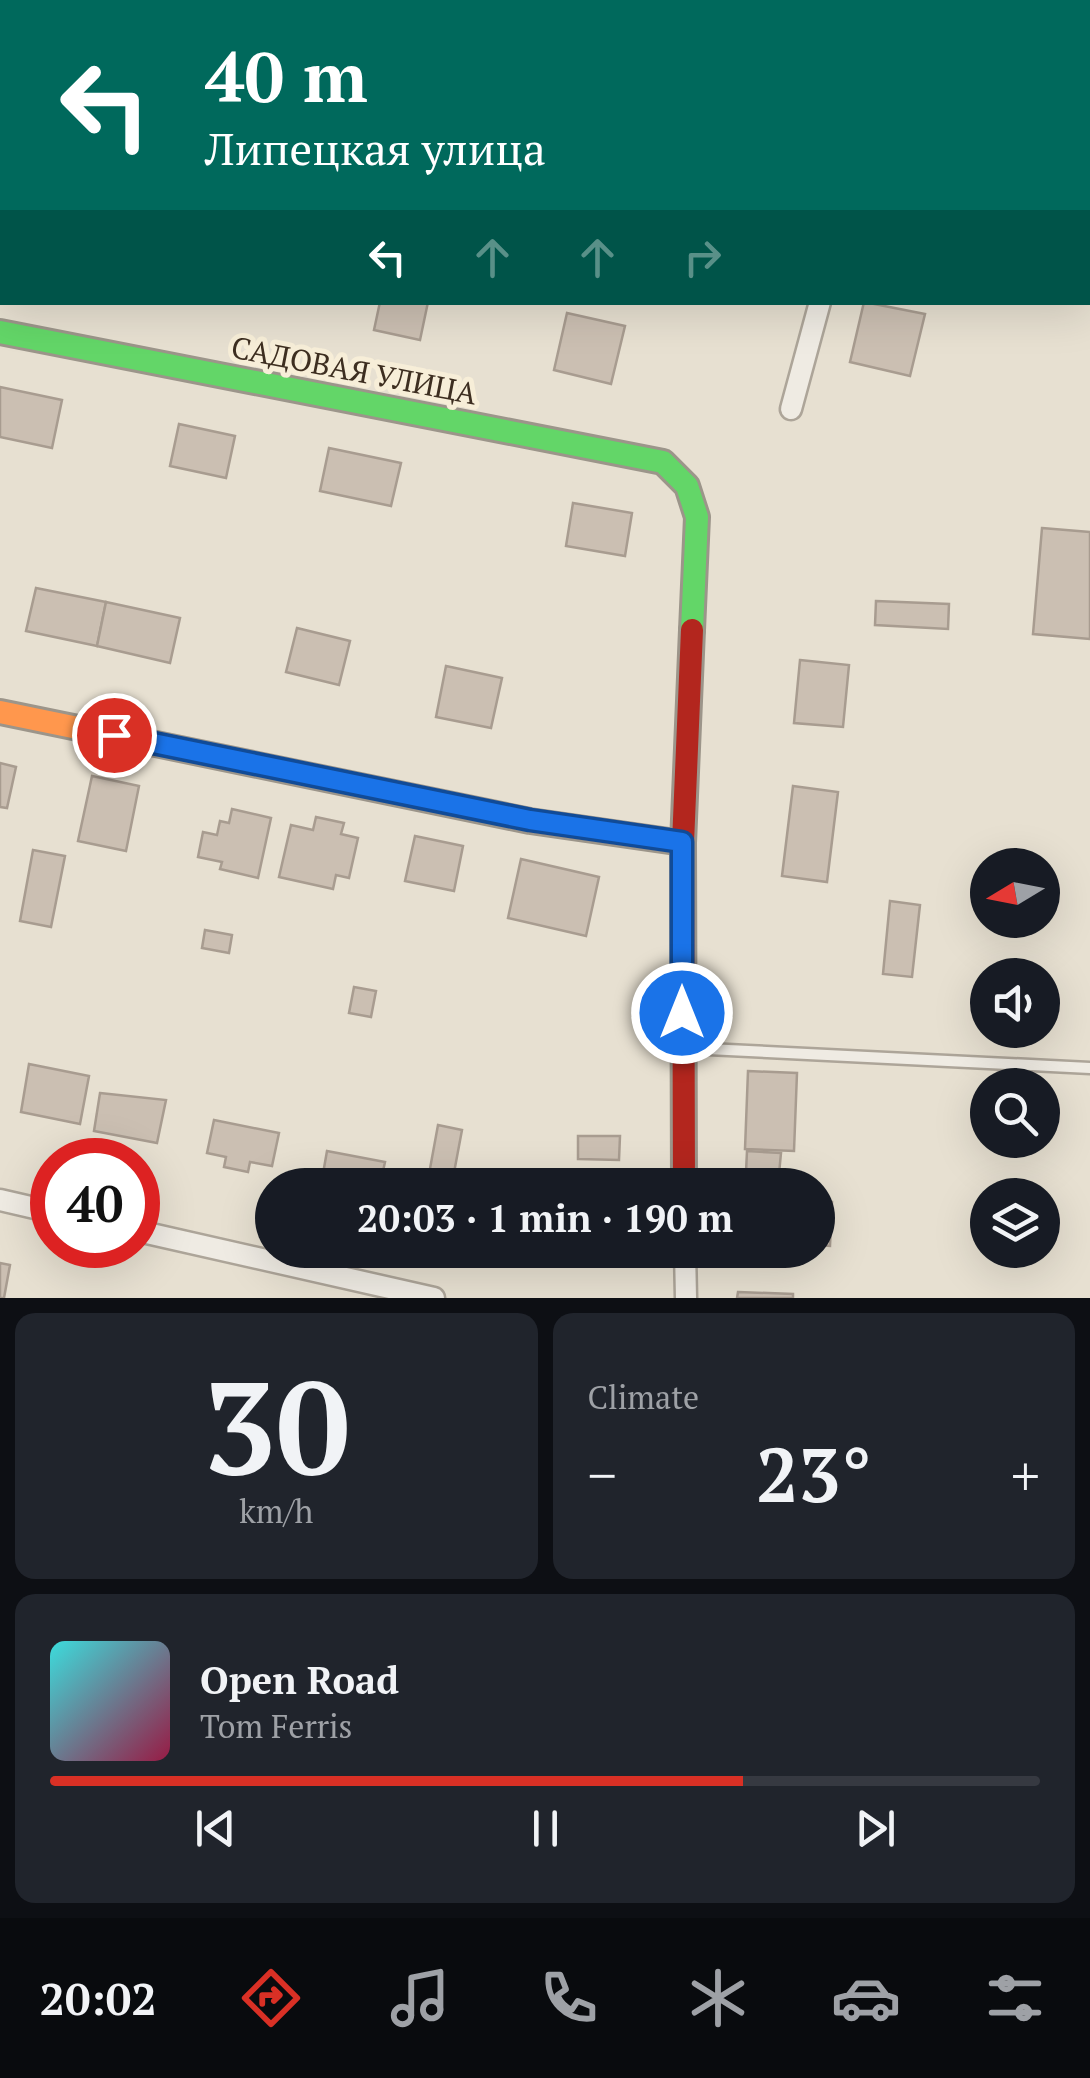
<!DOCTYPE html>
<html lang="en">
<head>
<meta charset="utf-8">
<style>
	body { margin:0; font-family:"PT Serif",serif; background:#20242c; color:#f1f3f6; height:100vh; display:flex; flex-direction:column; font-size:38px; white-space:nowrap }
	* { box-sizing:border-box; margin:0 }
	p { font-size:32px; color:#9ea1a6 }
	.icon { flex:none; width:55px; height:55px; fill:none; stroke:currentColor; stroke-width:2; stroke-linecap:round; stroke-linejoin:round }
	.map { position:relative; height:1298px; overflow:hidden }
	.side { display:flex; flex-direction:column; gap:15px; padding:15px; background:#0d0f14; flex:1 }
	.side>* { flex:none }
	.guide { position:absolute; left:0px; top:0px; width:1090px; height:305px; box-shadow:0 10px 40px #0002; background:#00695c; color:#fff; overflow:hidden }
	.needle { width:65px; rotate:260deg }
	.controls { position:absolute; left:970px; top:848px; display:grid; gap:20px }
	.controls a { display:grid; place-items:center; width:90px; height:90px; border-radius:50%; background:#171b24; box-shadow:0 10px 40px #0002; font-size:50px }
	.speed { position:absolute; left:30px; top:1138px; display:flex; gap:20px; font-size:50px; font-weight:700; text-align:center }
	.speed>* { display:grid; place-content:center; width:130px; height:130px; border-radius:50%; background:#171b24; box-shadow:0 10px 40px #0002; line-height:1 }
	.speed .limit { border:15px solid #d22; background:#fff; color:#111 }
	.pin { position:absolute; display:grid; place-items:center; width:85px; height:85px; color:#fff; margin:-42px; border:5px solid #fff; border-radius:50%; box-shadow:0 2px 10px #0007 }
	.me { position:absolute; width:110px; margin:-55px; rotate:0deg; stroke-linejoin:round; filter:drop-shadow(0 0 8px #0008) }
	.turn { display:flex; align-items:center; gap:35px; height:210px; padding:0 40px; font-size:45px }
	.turn .icon { width:130px; height:130px; stroke-width:2.5 }
	.turn b { display:block; font-size:70px; line-height:85px }
	.lanes { display:flex; align-items:center; height:95px; padding:0 40px; background:#0003; justify-content:center; gap:50px; direction:ltr }
	.lanes .off { opacity:.35 }
	.big { font-size:75px; font-weight:800; line-height:1.1 }
	.side .widget { flex:1; display:flex; flex-direction:column; justify-content:center; gap:15px; min-width:0; padding:0 35px; border-radius:20px; background:#20242c }
	.side .dial { align-items:center; gap:0 }
	.dial b { font-size:130px; line-height:1 }
	.song { display:flex; align-items:center; gap:30px }
	.cover { width:120px; height:120px; border-radius:15px; background:linear-gradient(135deg,hsl(180 70% 55%),hsl(340 70% 35%)) }
	.played { height:10px; border-radius:5px; background:linear-gradient(90deg,#d93025 70%,#363941 70%) }
	.keys { display:flex; justify-content:space-around; direction:ltr }
	.heat { display:flex; justify-content:space-between; align-items:center; font-size:55px; direction:ltr }
	.side .tiles { flex:1; display:grid; gap:15px; grid-template-columns:1fr 1fr }
	.widget:last-child { grid-column:span 2 }
	.trip { position:absolute; left:255px; top:1168px; width:580px; height:100px; border-radius:50px; background:#171b24; box-shadow:0 10px 40px #0002; font-weight:800; line-height:100px; text-align:center }
	.tabs { display:flex; height:160px; justify-content:space-around; align-items:center; background:#090b0e; color:#9ea1a6 }
	.tabs .icon { width:70px; height:70px }
	.tabs .active { color:#d93025 }
	.tabs b { font-size:45px; color:#f1f3f6 }
	.map>svg:first-child { display:block }
	.building { fill:#cbbfb2; stroke:#a89c90; stroke-width:2.5 }
	.lines { fill:none; stroke-linecap:round; stroke-linejoin:round }
	.lane-casing { stroke:#ada599; stroke-width:15 }
	.street-casing { stroke:#ada599; stroke-width:25 }
	.fast-casing { stroke:#9c958a; stroke-width:28 }
	.slow-casing { stroke:#9c958a; stroke-width:28 }
	.jam-casing { stroke:#9c958a; stroke-width:28 }
	.lane { stroke:#efebe3; stroke-width:10 }
	.street { stroke:#efebe3; stroke-width:20 }
	.fast { stroke:#63d668; stroke-width:22 }
	.slow { stroke:#ff974d; stroke-width:22 }
	.jam { stroke:#b3261e; stroke-width:22 }
	.route-casing { stroke:#114b97; stroke-width:25 }
	.route { stroke:#1a73e8; stroke-width:18 }
	.labels { text-anchor:middle; stroke-width:10; stroke-linejoin:round; paint-order:stroke }
	.street-label { font-size:30px; fill:#3d2e20; stroke:#f7eed8 }
</style>
</head>
<body>
<div class="map">
<svg width="1090" height="1298" viewBox="0 0 1090 1298">
	<rect width="100%" height="100%" fill="#e7e0d1"/>
	<g class="building">
		<polygon points="444,0 521,0 443,2"/>
		<polygon points="0,7 2,8 2,57 0,56"/>
		<polygon points="380,302 428,302 420,340 374,330"/>
		<polygon points="864,302 925,314 910,376 850,362"/>
		<polygon points="567,313 625,326 611,384 554,370"/>
		<polygon points="0,387 62,400 52,448 0,437"/>
		<polygon points="179,424 235,436 226,478 170,466"/>
		<polygon points="329,448 401,463 391,506 320,491"/>
		<polygon points="573,503 632,513 625,556 566,546"/>
		<polygon points="1042,528 1090,532 1090,639 1033,634"/>
		<polygon points="36,588 106,602 97,646 26,631"/>
		<polygon points="876,601 949,604 948,629 875,625"/>
		<polygon points="106,602 180,618 170,663 97,646"/>
		<polygon points="297,628 350,641 339,685 286,672"/>
		<polygon points="800,660 849,665 843,727 794,723"/>
		<polygon points="446,666 502,678 491,728 436,717"/>
		<polygon points="0,763 16,767 7,808 0,807"/>
		<polygon points="92,776 139,786 126,851 78,841"/>
		<polygon points="793,786 838,792 827,882 782,876"/>
		<polygon points="232,809 271,818 258,878 220,869 222,862 198,857 203,832 217,835 220,821 229,823"/>
		<polygon points="316,817 344,823 341,834 358,838 349,878 336,875 333,889 279,877 291,825 313,830"/>
		<polygon points="415,836 463,846 454,891 405,881"/>
		<polygon points="33,850 65,856 51,927 20,921"/>
		<polygon points="521,859 599,877 586,936 508,918"/>
		<polygon points="890,901 920,905 912,977 883,974"/>
		<polygon points="205,930 232,935 229,953 202,948"/>
		<polygon points="354,987 376,991 371,1017 349,1013"/>
		<polygon points="29,1064 89,1076 80,1124 21,1112"/>
		<polygon points="748,1071 797,1073 794,1151 745,1149"/>
		<polygon points="100,1093 166,1100 157,1143 94,1131"/>
		<polygon points="214,1120 279,1133 272,1166 250,1162 248,1172 224,1167 226,1157 207,1153"/>
		<polygon points="438,1125 462,1130 453,1178 490,1185 427,1185"/>
		<polygon points="578,1136 620,1136 619,1160 578,1159"/>
		<polygon points="327,1151 385,1162 380,1185 321,1185"/>
		<polygon points="747,1151 781,1153 779,1174 746,1172"/>
		<polygon points="818,1201 832,1202 830,1246 818,1245"/>
		<polygon points="0,1263 10,1265 4,1298 0,1298"/>
		<polygon points="738,1292 793,1294 793,1298 737,1298"/>
	</g>
	<g class="lines">
		<g class="lane-casing">
			<g id="lane">
				<polyline points="767,2 768,0"/>
				<polyline points="687,1048 1090,1068"/>
			</g>
		</g>
		<g class="street-casing">
			<g id="street">
				<polyline points="81,0 94,2"/>
				<polyline points="791,409 820,302"/>
				<polyline points="0,1200 52,1212"/>
				<polyline points="138,1231 434,1298"/>
				<polyline points="685,1250 686,1298"/>
			</g>
		</g>
		<g class="fast-casing">
			<polyline id="fast" points="0,332 663,462 687,486 697,517 692,630"/>
		</g>
		<g class="slow-casing">
			<polyline id="slow" points="0,712 530,821 683,843"/>
		</g>
		<g class="jam-casing">
			<polyline id="jam" points="684,1185 683,843 692,630"/>
		</g>
		<use href="#lane" class="lane"/>
		<use href="#street" class="street"/>
		<use href="#fast" class="fast"/>
		<use href="#slow" class="slow"/>
		<use href="#jam" class="jam"/>
	</g>
	<g class="lines">
		<g class="route-casing">
			<polyline id="route" points="114,735 530,820 682,842 682,1013"/>
		</g>
		<use href="#route" class="route"/>
	</g>
	<g class="labels">
		<g class="street-label">
			<text transform="translate(354 371) rotate(11)" y="10">САДОВАЯ УЛИЦА</text>
		</g>
	</g>
</svg>
<div class="controls">
<a><svg class="needle" viewBox="-14 -14 28 28"><path d="M0-13l5 13h-10z" fill="#e53935"/><path d="M0 13l5-13h-10z" fill="#9ea1a6"/></svg></a>
<a><svg class="icon" aria-label="sound" viewBox="0 0 24 24"><path d="M4 9h4l5-4v14l-5-4H4zM17 9q2 3 0 6"/></svg></a>
<a><svg class="icon" aria-label="search" viewBox="0 0 24 24"><circle cx="10" cy="10" r="6"/><path d="M15 15l6 6"/></svg></a>
<a><svg class="icon" aria-label="layers" viewBox="0 0 24 24"><path d="M12 4l9 5-9 5-9-5zM3 14l9 5 9-5"/></svg></a>
</div>
<div class="speed"><div class="limit">40</div></div>
<div class="pin" style="left:114px;top:735px;background:#d93025"><svg class="icon" aria-label="arrive" viewBox="0 0 24 24"><path d="M6 21V4h12l-3 4 3 4H6"/></svg></div>
<svg class="me" style="left:682px;top:1013px" viewBox="-20 -20 40 40"><circle r="17" fill="#1a73e8" stroke="#fff" stroke-width="3"/><path d="M0-11L8 9 0 5-8 9z" fill="#fff"/></svg>
<div class="trip">20:03 · 1 min · 190 m</div>
<div class="guide">
<div class="turn"><svg class="icon" aria-label="left" viewBox="0 0 24 24"><path d="M17 20v-9H6M10 6l-5 5 5 5"/></svg><div><b>40 m</b>Липецкая улица</div></div>
<div class="lanes"><svg class="icon" aria-label="left" viewBox="0 0 24 24"><path d="M17 20v-9H6M10 6l-5 5 5 5"/></svg><svg class="icon off" aria-label="ahead" viewBox="0 0 24 24"><path d="M12 20V5M6 11l6-6 6 6"/></svg><svg class="icon off" aria-label="ahead" viewBox="0 0 24 24"><path d="M12 20V5M6 11l6-6 6 6"/></svg><svg class="icon off" aria-label="right" viewBox="0 0 24 24"><path d="M7 20v-9h11M14 6l5 5-5 5"/></svg></div>
</div>
</div>
<section class="side">
<div class="tiles">
<div class="widget dial"><b>30</b><p>km/h</p></div>
<div class="widget"><p>Climate</p>
<div class="heat"><a>−</a><b class="big">23°</b><a>+</a></div>
</div>
<div class="widget">
<div class="song"><i class="cover"></i><div><b>Open Road</b><p>Tom Ferris</p></div></div>
<div class="played"></div>
<div class="keys"><svg class="icon" aria-label="previous" viewBox="0 0 24 24"><path d="M18 5L8 12l10 7zM5 5v14"/></svg><svg class="icon" aria-label="pause" viewBox="0 0 24 24"><path d="M8 5v14M16 5v14"/></svg><svg class="icon" aria-label="next" viewBox="0 0 24 24"><path d="M6 5l10 7-10 7zM19 5v14"/></svg></div>
</div>
</div>
</section>
<nav class="tabs">
<b>20:02</b>
<svg class="icon active" aria-label="directions" viewBox="0 0 24 24"><path d="M12 3l9 9-9 9-9-9zM9 14v-3h6M13 9l2 2-2 2"/></svg>
<svg class="icon" aria-label="music" viewBox="0 0 24 24"><path d="M9 18V5l10-2v13"/><circle cx="6" cy="18" r="3"/><circle cx="16" cy="16" r="3"/></svg>
<svg class="icon" aria-label="phone" viewBox="0 0 24 24"><path d="M5 4h4l2 5-3 2q2 4 5 5l2-3 5 2v4C11 20 4 13 5 4z"/></svg>
<svg class="icon" aria-label="climate" viewBox="0 0 24 24"><path d="M12 3v18M4 7l16 10M4 17L20 7"/></svg>
<svg class="icon" aria-label="car" viewBox="0 0 24 24"><path d="M5 17H2v-5l4-1 3-4h7l3 4 3 1v5h-3M9 17h6M6 11h13"/><circle cx="7" cy="17" r="2"/><circle cx="17" cy="17" r="2"/></svg>
<svg class="icon" aria-label="filters" viewBox="0 0 24 24"><path d="M4 7h16M4 17h16"/><circle cx="9" cy="7" r="2"/><circle cx="15" cy="17" r="2"/></svg>
</nav>
</body>
</html>
